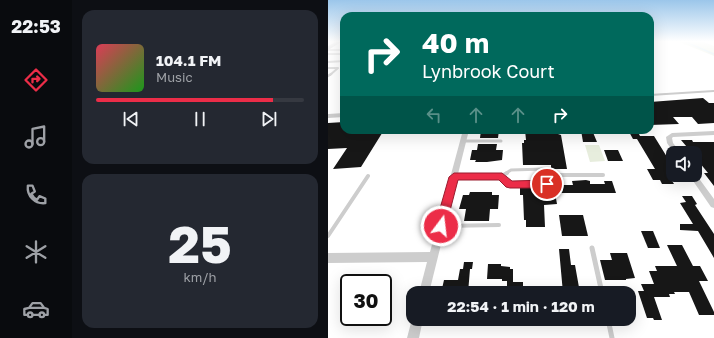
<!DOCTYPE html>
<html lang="en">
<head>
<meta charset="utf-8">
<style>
	body { margin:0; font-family:"Golos Text",sans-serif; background:#242831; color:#f1f3f6; height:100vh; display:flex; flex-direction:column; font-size:15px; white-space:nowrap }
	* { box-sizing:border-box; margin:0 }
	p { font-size:13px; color:#9ea1a6 }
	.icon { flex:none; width:22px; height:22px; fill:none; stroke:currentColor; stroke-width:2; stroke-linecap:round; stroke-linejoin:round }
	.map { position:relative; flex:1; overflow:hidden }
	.panel { display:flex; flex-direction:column; gap:10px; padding:10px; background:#0d0f14; width:256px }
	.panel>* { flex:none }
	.banner { position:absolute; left:12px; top:12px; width:314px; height:122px; border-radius:12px; box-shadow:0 4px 16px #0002; background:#00695c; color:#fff; overflow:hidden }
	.tools { position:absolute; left:338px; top:146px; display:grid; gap:8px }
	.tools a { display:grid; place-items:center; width:36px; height:36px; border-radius:8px; background:#171b24; box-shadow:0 4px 16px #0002; font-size:20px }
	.speed { position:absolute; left:12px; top:274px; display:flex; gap:8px; font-size:20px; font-weight:700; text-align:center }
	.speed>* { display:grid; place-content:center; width:52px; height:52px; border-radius:50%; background:#171b24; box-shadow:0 4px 16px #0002; line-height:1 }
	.speed .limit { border:2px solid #111; border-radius:6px; background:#fff; color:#111 }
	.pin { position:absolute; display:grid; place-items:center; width:34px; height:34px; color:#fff; margin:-17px; border:2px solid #fff; border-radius:50%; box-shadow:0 1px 4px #0007 }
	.me { position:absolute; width:44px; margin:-22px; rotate:15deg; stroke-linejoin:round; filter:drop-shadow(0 0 3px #0008) }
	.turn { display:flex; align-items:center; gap:14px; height:84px; padding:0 16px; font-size:18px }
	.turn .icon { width:52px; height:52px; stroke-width:2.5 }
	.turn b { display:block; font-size:28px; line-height:34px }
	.lanes { display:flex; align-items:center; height:38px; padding:0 16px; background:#0003; justify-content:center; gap:20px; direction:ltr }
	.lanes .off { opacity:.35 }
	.panel .widget { flex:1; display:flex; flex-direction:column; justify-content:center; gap:6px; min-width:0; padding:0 14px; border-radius:12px; background:#242831 }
	.panel .dial { align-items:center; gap:0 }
	.dial b { font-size:52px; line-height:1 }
	.song { display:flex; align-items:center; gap:12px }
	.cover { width:48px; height:48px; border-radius:6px; background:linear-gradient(135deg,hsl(350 70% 55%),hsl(120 70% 35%)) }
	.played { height:4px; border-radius:2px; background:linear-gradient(90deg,#ec2d48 85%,#363941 85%) }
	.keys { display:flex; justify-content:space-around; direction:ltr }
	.trip { position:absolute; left:78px; top:286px; width:230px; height:40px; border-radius:12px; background:#171b24; box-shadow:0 4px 16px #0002; font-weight:700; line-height:40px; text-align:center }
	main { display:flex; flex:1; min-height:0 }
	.tabs { display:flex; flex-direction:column; width:72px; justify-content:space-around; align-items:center; background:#090b0e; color:#9ea1a6 }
	.tabs .icon { width:28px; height:28px }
	.tabs .active { color:#ec2d48 }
	.tabs b { font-size:18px; color:#f1f3f6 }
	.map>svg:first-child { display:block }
	.green { fill:#e7eddd }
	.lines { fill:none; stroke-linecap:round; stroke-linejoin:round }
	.stream { stroke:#c9e2ee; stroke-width:1.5 }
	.building { fill:#171717 }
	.lane-far4 { stroke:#cdcdcd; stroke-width:2 }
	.lane-far3 { stroke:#cdcdcd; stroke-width:2.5 }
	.lane-far2 { stroke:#cdcdcd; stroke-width:3 }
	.lane-far1 { stroke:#cdcdcd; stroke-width:4 }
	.lane { stroke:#cdcdcd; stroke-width:5 }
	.street { fill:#cdcdcd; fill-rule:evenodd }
	.secondary { fill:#bababa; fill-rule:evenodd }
	.route { fill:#ec2d48; stroke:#991d2f }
</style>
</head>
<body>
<main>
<nav class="tabs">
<b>22:53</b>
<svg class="icon active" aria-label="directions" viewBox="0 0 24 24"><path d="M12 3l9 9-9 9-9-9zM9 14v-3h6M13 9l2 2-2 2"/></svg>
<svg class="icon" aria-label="music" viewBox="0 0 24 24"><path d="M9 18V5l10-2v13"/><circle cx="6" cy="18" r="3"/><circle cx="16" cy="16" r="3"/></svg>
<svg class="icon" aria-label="phone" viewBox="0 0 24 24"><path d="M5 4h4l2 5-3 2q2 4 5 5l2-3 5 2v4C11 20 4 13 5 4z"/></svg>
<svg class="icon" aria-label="climate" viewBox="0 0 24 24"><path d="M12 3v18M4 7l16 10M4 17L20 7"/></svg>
<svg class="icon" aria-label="car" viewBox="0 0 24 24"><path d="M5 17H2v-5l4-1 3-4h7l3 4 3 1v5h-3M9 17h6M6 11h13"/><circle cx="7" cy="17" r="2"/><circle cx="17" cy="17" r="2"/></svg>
</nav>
<section class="panel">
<div class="widget">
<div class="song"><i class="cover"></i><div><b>104.1 FM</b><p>Music</p></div></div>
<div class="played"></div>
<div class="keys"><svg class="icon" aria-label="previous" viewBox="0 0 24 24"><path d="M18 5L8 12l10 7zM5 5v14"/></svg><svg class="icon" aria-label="pause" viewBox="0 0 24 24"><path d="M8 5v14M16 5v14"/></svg><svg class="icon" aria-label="next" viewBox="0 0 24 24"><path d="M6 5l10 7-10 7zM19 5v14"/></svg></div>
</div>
<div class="widget dial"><b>25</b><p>km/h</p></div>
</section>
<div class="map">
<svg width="386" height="338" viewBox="0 0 386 338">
	<rect width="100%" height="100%" fill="#fff"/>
	<g class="green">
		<polygon points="349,41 373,41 386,46 386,56"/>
		<polygon points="257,145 271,145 277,161 262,162"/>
	</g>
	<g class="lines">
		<polyline class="stream" points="356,41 386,54"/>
	</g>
	<g class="building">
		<polygon points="375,98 381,103 386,103 386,123 370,124 364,117 345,117 351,124 322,125 322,102"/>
		<polygon points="16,122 16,130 56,130 33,167 5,169 19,148 0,149 0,123"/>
		<polygon points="153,130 171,130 170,138 152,138"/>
		<polygon points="197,130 230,130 230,134 233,135 239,169 223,169 223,165 195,165 194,143 196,143 196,140 198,140"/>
		<polygon points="253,130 264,130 269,142 255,142"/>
		<polygon points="300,130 309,130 312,136 326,136 344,165 340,165 345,175 347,176 341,176 346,184 334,184 332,180 325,180 319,169 327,169 309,139 305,139"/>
		<polygon points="353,140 364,140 365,142 386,142 386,186 376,173 380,173 367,157 367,153 364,153"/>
		<polygon points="150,144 169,144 168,150 175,150 174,160 159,162 147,162 148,160 142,160 144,150 149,150"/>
		<polygon points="276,150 290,150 295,161 280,161"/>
		<polygon points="258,180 262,181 262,184 277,184 276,181 284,181 288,193 227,193 229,204 216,205 217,227 198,227 198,220 196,220 195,195 192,195 192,188 223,188 222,181 229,181 230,185 245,185 244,181"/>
		<polygon points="142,192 164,192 164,195 171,195 170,209 162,209 161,221 136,221 138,209 131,209 135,195 141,195"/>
		<polygon points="354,196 364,196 369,204 367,205 386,234 386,258 370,231 352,230 352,224 365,224 352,203 358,202"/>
		<polygon points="231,215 255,215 260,236 234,236"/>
		<polygon points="313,231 325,231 332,248 320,248"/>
		<polygon points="339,245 354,245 365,266 372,266 380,281 371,281 386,312 386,315 371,315 361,292 346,292 347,294 341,294 342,297 326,297 334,320 326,320 325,318 319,318 310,291 316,291 313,284 326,284 321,271 329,271 327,266 349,266"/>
		<polygon points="231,249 241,249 243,265 247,265 252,293 235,293"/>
		<polygon points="282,253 299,253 307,278 298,279 298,280 277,280 272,260 284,260"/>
		<polygon points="136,262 145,262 144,269 142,269 140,293 113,293 116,280 130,280 132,269 135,269"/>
		<polygon points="160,264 173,264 173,266 182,267 182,269 185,269 185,282 195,282 195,293 179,293 179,281 174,281 174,279 159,279"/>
		<polygon points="118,319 128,319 127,326 117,326"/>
		<polygon points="216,319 235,319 236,326 217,326"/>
	</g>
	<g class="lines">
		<g class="lane-far4">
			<polyline points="0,50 16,50"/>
			<polyline points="0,54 16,54"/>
			<polyline points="0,62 16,61"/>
			<polyline points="0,68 10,68 2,75"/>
		</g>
		<polyline class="lane-far3" points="0,76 3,74"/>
		<g class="lane-far2">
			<polyline points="135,141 173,141"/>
			<polyline points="177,174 183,170 216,169"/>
		</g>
		<g class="lane-far1">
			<polyline points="179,173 174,176 182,185 219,184"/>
			<polyline points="228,175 275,175"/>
			<polyline points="114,226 171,225"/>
			<polyline points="0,236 40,176"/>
		</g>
		<g class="lane">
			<polyline points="264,248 274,293"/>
			<polyline points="280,319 284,338"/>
		</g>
		<g class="street">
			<polygon points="386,90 386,92 322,96 322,94"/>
			<polygon points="16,113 16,117 0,118 0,114"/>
			<polygon points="135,130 141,130 130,174 174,173 177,174 178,176 177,178 174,179 129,180 101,293 91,293 99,262 0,263 0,253 102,252"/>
			<polygon points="386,131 386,135 345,137 344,138 345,143 353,153 346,153 339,143 338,137 344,133"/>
			<polygon points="367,173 386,199 386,208 383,207 361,175 367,175"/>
			<polygon points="85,315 85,319 95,319 91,338 79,338"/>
		</g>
		<polygon class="secondary" points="10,41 15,41 0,50 0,46"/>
	</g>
	<linearGradient id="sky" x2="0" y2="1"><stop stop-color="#9bc6ea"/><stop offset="0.47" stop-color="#fff"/><stop offset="1" stop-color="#fff" stop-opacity="0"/></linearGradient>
	<rect width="386" height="88" fill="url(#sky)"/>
	<polygon class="route" points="126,173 174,173 184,181 219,180 222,181 224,184 222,186 219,188 182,188 178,187 171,180 130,180 118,226 117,229 113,231 109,229 107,226 121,177"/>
</svg>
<div class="tools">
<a><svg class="icon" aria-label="sound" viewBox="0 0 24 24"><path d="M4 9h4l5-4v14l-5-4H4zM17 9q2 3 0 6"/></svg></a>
</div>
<div class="speed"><div class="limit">30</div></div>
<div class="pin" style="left:219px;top:184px;background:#d93025"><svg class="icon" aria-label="arrive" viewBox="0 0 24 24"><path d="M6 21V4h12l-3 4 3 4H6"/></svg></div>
<svg class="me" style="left:113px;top:226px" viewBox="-20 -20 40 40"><circle r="17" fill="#ec2d48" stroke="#fff" stroke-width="3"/><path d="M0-11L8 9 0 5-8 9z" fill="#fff"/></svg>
<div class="trip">22:54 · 1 min · 120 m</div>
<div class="banner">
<div class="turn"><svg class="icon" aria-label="right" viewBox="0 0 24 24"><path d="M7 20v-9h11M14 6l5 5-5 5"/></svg><div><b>40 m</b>Lynbrook Court</div></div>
<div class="lanes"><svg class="icon off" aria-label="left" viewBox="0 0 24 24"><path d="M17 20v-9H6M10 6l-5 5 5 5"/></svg><svg class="icon off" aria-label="ahead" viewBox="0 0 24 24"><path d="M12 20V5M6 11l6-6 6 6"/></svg><svg class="icon off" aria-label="ahead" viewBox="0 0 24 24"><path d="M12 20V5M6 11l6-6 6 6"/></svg><svg class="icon" aria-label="right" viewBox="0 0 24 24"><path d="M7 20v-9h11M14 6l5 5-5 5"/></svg></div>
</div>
</div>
</main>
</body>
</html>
